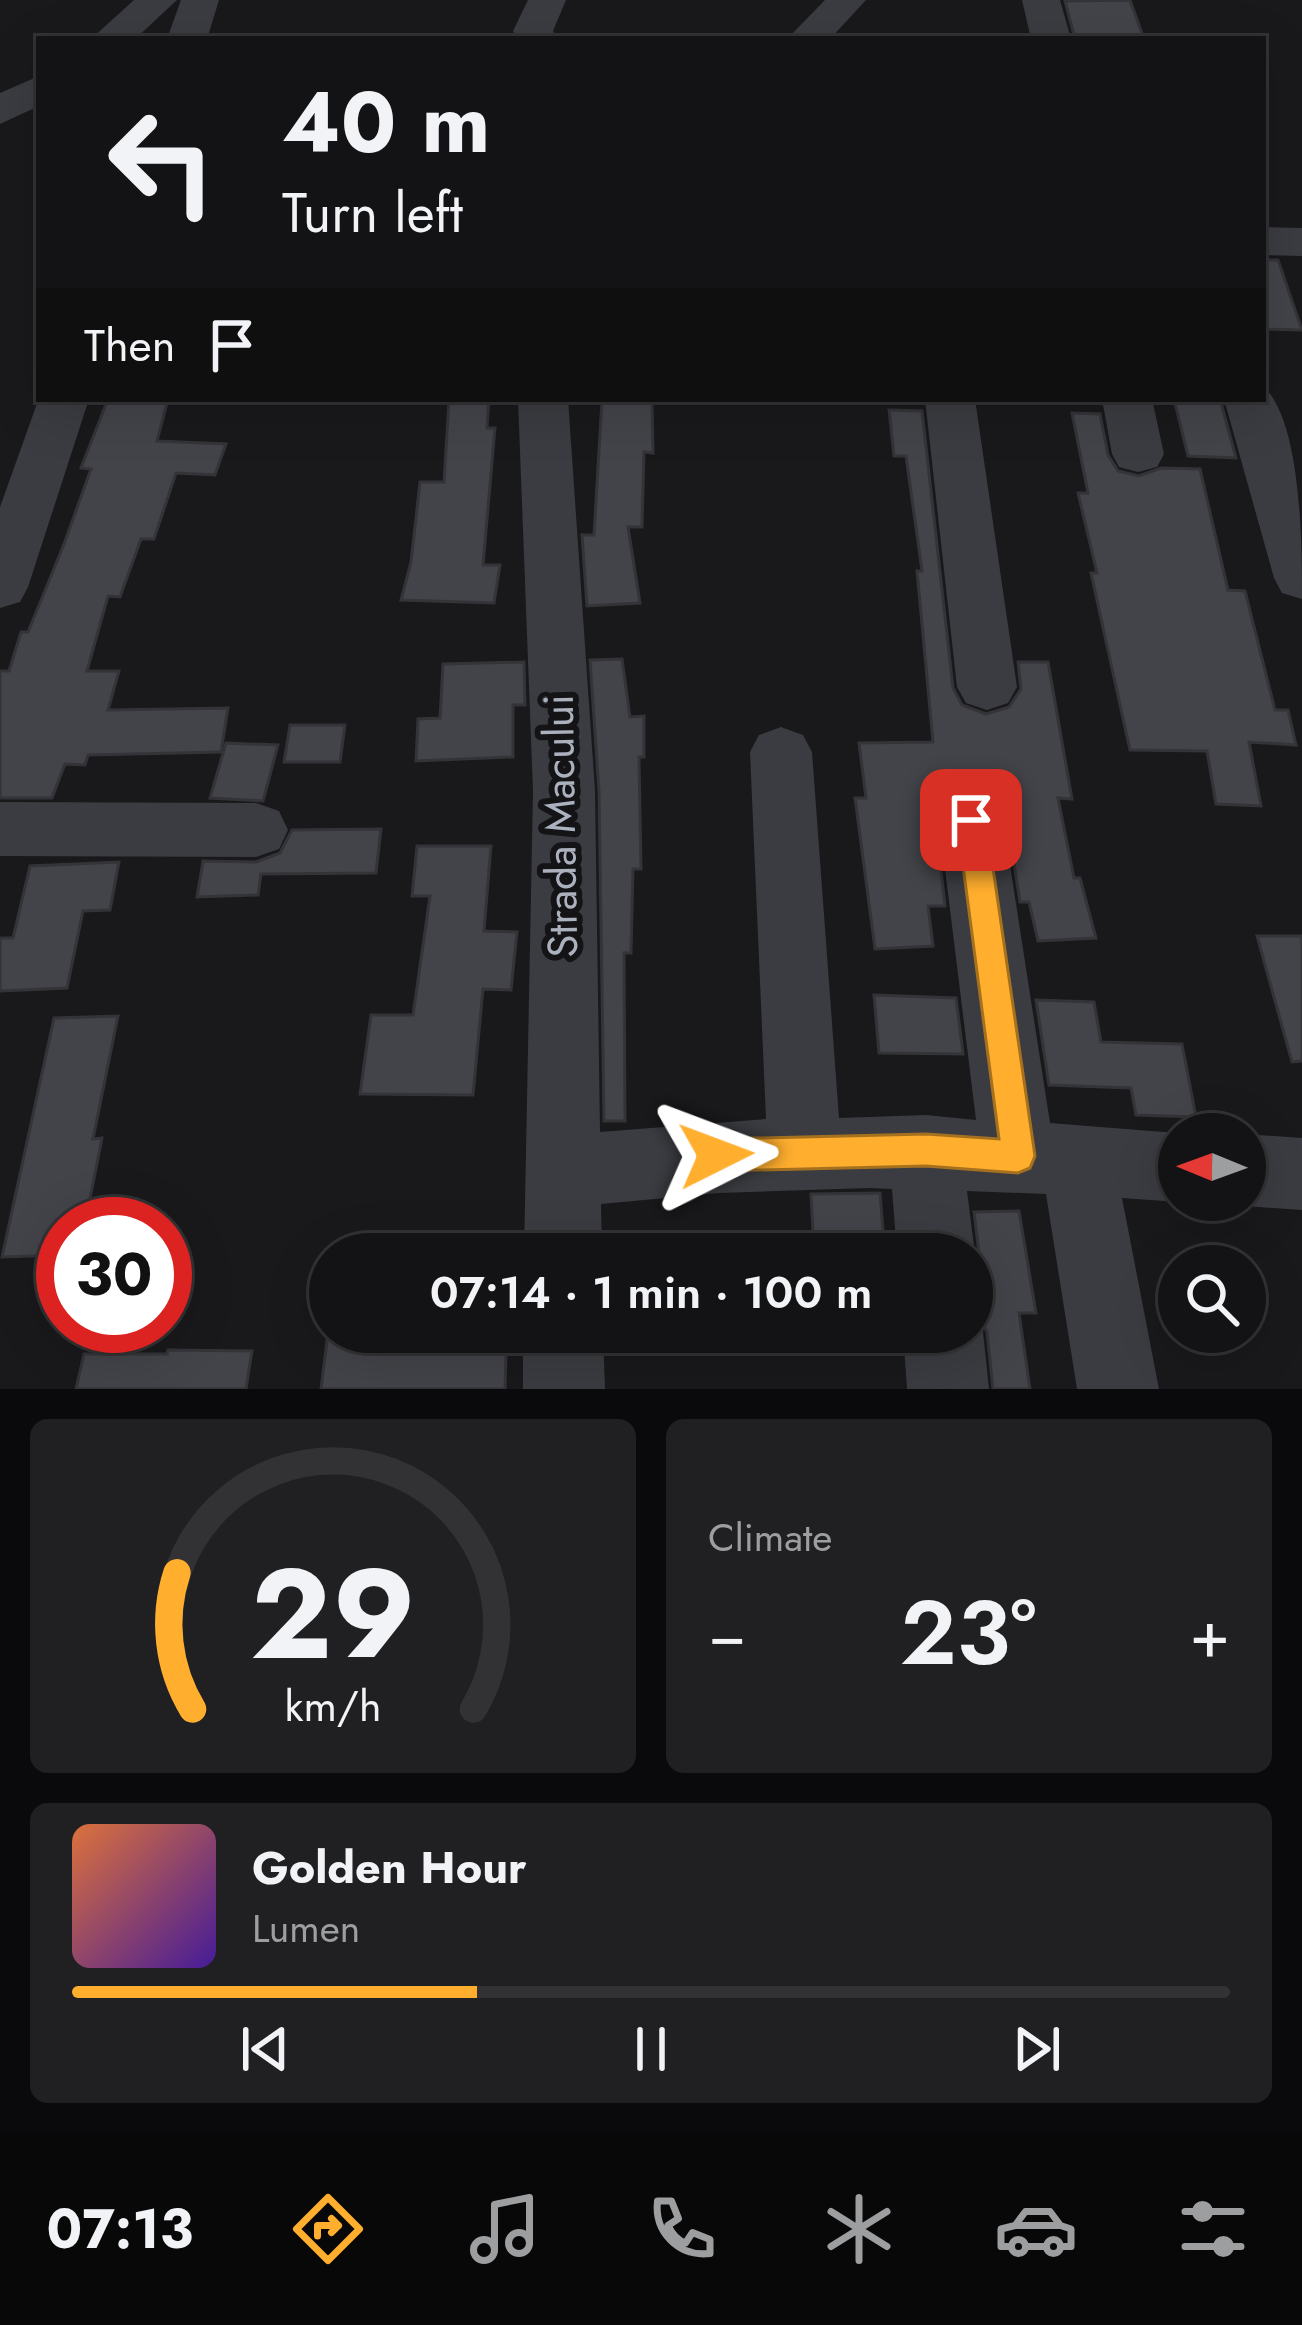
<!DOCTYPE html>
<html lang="en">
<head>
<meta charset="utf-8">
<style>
	body { margin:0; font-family:Jost,sans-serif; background:#202022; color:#f1f3f6; height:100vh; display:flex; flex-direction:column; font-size:45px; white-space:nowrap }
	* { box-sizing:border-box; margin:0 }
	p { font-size:39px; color:#9d9ea0 }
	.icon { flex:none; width:66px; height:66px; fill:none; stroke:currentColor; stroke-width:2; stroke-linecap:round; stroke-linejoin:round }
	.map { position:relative; height:1389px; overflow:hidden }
	.side { display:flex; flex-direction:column; gap:30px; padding:30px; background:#0a0a0c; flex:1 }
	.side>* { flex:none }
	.banner { position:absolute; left:36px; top:36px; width:1230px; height:366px; border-radius:0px; box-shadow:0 12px 48px #0002,0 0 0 3px #323234; background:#131315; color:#f1f3f6; overflow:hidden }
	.needle { width:78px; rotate:271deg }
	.controls { position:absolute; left:1158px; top:1113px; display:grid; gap:24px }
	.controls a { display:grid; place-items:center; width:108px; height:108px; border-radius:50%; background:#131315; box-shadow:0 12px 48px #0002,0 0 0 3px #323234; font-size:60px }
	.speed { position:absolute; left:36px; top:1197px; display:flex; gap:24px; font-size:60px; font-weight:700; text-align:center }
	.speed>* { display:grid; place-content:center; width:156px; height:156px; border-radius:50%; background:#131315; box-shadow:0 12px 48px #0002,0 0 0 3px #323234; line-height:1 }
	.speed .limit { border:18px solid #d22; background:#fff; color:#111 }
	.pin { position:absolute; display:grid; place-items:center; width:102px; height:102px; color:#fff; margin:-51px; border-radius:24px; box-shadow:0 6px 18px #0006 }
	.me { position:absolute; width:132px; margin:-66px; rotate:87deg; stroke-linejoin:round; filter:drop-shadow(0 0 9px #0008) }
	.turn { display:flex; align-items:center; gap:42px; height:252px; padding:0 48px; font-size:54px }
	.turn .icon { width:156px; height:156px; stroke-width:2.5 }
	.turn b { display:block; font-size:84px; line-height:102px }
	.then { display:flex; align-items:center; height:114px; padding:0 48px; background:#0003; gap:24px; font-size:45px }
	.big { font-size:90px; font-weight:600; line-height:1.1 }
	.side .widget { flex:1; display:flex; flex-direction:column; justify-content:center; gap:18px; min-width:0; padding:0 42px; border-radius:18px; background:#202022 }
	.side .dial { align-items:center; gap:0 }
	.dial svg { height:312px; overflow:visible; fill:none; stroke:#323234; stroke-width:7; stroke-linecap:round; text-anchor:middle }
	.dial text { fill:#f1f3f6; stroke:none }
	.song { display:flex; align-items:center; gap:36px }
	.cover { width:144px; height:144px; border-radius:18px; background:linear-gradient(135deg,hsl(20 70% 55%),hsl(260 70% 35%)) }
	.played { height:12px; border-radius:6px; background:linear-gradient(90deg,#ffae2e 35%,#323234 35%) }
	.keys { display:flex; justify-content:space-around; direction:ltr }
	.heat { display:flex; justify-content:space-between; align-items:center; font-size:66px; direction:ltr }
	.side .tiles { flex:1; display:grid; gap:30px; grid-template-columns:1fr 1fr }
	.widget:last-child { grid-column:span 2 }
	.trip { position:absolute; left:309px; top:1233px; width:684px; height:120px; border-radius:60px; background:#131315; box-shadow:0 12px 48px #0002,0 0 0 3px #323234; font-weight:600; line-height:120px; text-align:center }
	.tab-bar { display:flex; height:192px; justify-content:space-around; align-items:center; background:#080808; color:#9d9ea0 }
	.tab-bar .icon { width:84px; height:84px }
	.tab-bar .active { color:#ffae2e }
	.tab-bar b { font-size:54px; color:#f1f3f6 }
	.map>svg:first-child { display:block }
	.building { fill:#434449; stroke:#333338; stroke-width:3 }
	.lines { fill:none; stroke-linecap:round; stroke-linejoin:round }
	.minor { fill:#3a3c41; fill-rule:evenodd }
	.route { fill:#ffae2e; stroke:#a6711e; stroke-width:3 }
	.labels { text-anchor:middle; stroke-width:12; stroke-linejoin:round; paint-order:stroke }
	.street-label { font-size:42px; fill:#abb1bd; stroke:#141417 }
</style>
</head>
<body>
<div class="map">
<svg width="1302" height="1389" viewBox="0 0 1302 1389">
	<rect width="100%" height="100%" fill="#19191c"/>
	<g class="building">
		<polygon points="1130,0 1144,39 1075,39 1065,1"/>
		<polygon points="1263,260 1278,260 1302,330 1263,329"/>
		<polygon points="108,399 168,399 157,441 226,444 215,475 176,473 154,539 141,539 120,597 108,596 87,671 119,671 108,710 228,708 221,752 88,755 85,765 65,764 52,798 0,798 0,671 9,671 21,632 28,632 64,544 91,469 81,468"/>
		<polygon points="449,399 489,399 487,428 495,428 483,565 500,565 494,603 401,600 411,562 420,482 444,482"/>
		<polygon points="602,399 652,399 653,453 644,452 642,527 628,527 640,603 587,606 582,535 594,535"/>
		<polygon points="1174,399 1220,399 1236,458 1188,456"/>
		<polygon points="889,410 922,411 953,688 962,705 986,714 1009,707 1021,689 1018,662 1048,662 1072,799 1058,798 1074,878 1080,878 1096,938 1038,941 1029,902 1020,902 1007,818 995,797 970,790 947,797 935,818 945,906 928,906 933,946 875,949 855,798 866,798 859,743 933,742 917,571 922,571 906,456 894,456"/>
		<polygon points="1072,413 1100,414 1108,455 1118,471 1139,476 1161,468 1200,469 1228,590 1245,591 1275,710 1288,710 1296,745 1249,742 1261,806 1216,804 1207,751 1130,750 1091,573 1097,573 1078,493 1088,493"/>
		<polygon points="622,659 630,717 644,716 644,757 639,757 641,869 633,869 631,953 624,953 625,1121 604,1121 599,791 590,660"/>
		<polygon points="524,662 525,705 513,705 513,757 416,761 418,719 440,718 443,664"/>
		<polygon points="290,725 345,725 340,762 284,762"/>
		<polygon points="226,743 278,745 263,801 210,798"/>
		<polygon points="381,829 376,873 261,874 258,895 197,897 203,861 256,862 280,853 292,830"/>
		<polygon points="417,846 491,846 484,931 517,932 511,990 483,989 473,1095 360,1094 371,1015 413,1015 430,896 412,896"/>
		<polygon points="119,862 110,910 83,911 67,988 0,991 0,938 13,938 30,866"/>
		<polygon points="1257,936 1302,936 1302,1061 1292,1062"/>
		<polygon points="874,995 956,998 963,1054 879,1053"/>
		<polygon points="1036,1000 1094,1002 1101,1042 1182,1044 1196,1117 1136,1115 1131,1088 1049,1085"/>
		<polygon points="118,1016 93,1139 102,1138 85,1224 63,1224 63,1255 2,1257 54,1018"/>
		<polygon points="880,1193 885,1254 814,1254 811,1194"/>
		<polygon points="1019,1211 1036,1313 1019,1313 1030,1389 993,1389 987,1332 972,1302 972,1264 979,1253 974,1212"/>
		<polygon points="328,1332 444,1332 442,1354 506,1353 505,1389 321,1389"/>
		<polygon points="168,1350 252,1351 246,1389 76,1389 84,1354 167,1354"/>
	</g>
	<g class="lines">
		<g class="minor">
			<polygon points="134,0 177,0 135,39 91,39"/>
			<polygon points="181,0 219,0 207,39 167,39"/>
			<polygon points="528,0 566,0 553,31 558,39 518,39 513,31"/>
			<polygon points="825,0 866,0 830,39 787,39"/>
			<polygon points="1022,0 1060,0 1071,39 1031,39"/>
			<polygon points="39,76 39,106 0,124 0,93"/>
			<polygon points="1263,227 1302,228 1302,256 1263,255"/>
			<path d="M1263 386C1302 421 1302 547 1302 599L1282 593 1274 578 1224 399H1263Z"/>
			<polygon points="39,398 89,399 28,587 20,602 0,608 0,507"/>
			<polygon points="518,399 568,399 595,791 600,1132 766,1119 750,752 759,735 781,727 803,735 812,752 839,1118 926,1115 976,1120 939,820 948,801 971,794 994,801 1003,820 1050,1123 1189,1134 1179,1134 1179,1200 1184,1200 1179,1202 1122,1198 1159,1389 1077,1389 1046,1194 967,1191 975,1254 972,1260 972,1254 897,1254 892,1189 870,1188 719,1193 601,1204 602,1254 524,1254 533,791"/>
			<polygon points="925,399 975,399 1017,687 1008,703 987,710 966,703 957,687"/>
			<polygon points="1102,399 1152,399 1164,454 1157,467 1138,472 1119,467 1112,454"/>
			<polygon points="0,802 256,803 279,811 288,830 279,849 256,857 0,856"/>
			<polygon points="1245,1134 1302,1138 1302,1210 1245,1206 1230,1200 1245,1200"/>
			<polygon points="972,1306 983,1332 989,1389 907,1389 903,1332 972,1332"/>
			<polygon points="523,1332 603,1332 605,1389 523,1389"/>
		</g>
	</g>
	<polygon class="route" points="971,808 981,811 986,820 1035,1156 1030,1168 1018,1173 926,1166 716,1171 704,1166 699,1155 704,1143 716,1139 926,1134 999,1139 957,820 961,811"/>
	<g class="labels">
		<g class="street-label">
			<text transform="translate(560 826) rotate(-91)" y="15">Strada Macului</text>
		</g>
	</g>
</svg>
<div class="controls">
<a><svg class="needle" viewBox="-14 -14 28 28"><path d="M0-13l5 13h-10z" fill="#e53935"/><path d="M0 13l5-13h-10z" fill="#9d9ea0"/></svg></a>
<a><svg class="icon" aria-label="search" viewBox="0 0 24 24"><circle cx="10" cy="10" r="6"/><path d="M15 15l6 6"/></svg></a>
</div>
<div class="speed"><div class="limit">30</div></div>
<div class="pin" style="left:971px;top:820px;background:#d93025"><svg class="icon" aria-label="arrive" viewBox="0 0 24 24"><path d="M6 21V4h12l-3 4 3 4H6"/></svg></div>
<svg class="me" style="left:716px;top:1155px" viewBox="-20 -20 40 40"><path d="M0-17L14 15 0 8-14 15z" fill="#ffae2e" stroke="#fff" stroke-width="4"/></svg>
<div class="trip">07:14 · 1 min · 100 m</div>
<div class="banner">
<div class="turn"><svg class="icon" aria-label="left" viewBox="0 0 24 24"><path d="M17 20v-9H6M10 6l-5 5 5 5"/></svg><div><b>40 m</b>Turn left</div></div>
<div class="then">Then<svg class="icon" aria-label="arrive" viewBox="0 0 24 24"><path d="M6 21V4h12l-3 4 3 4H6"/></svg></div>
</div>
</div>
<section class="side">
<div class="tiles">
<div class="widget dial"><svg viewBox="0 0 100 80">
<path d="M14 69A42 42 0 1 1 86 69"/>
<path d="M14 69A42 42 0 0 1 10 34" stroke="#ffae2e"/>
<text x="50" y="56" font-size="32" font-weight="700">29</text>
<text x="50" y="72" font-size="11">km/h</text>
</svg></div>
<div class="widget"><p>Climate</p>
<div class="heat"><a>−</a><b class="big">23°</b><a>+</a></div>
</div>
<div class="widget">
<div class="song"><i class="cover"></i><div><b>Golden Hour</b><p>Lumen</p></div></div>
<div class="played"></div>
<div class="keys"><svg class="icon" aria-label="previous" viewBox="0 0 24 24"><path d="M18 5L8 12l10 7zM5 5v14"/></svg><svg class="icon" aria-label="pause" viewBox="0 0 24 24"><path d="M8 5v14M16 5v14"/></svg><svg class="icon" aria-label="next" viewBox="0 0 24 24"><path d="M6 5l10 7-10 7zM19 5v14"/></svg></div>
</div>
</div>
</section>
<nav class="tab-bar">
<b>07:13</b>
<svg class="icon active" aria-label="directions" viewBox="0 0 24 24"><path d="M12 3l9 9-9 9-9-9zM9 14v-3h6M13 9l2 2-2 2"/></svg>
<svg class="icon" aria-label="music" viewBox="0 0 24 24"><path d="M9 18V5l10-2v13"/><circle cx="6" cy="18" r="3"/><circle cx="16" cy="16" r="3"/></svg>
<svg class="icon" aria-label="phone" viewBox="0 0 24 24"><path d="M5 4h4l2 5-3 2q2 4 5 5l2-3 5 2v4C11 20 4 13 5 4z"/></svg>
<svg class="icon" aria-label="climate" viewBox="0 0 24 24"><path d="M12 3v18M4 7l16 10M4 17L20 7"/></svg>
<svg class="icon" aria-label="car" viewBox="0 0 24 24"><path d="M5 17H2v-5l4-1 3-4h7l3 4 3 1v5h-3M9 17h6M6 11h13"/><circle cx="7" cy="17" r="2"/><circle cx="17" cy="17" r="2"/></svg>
<svg class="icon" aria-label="filters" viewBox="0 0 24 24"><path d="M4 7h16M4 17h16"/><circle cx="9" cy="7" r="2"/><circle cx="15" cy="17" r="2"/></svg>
</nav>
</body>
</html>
